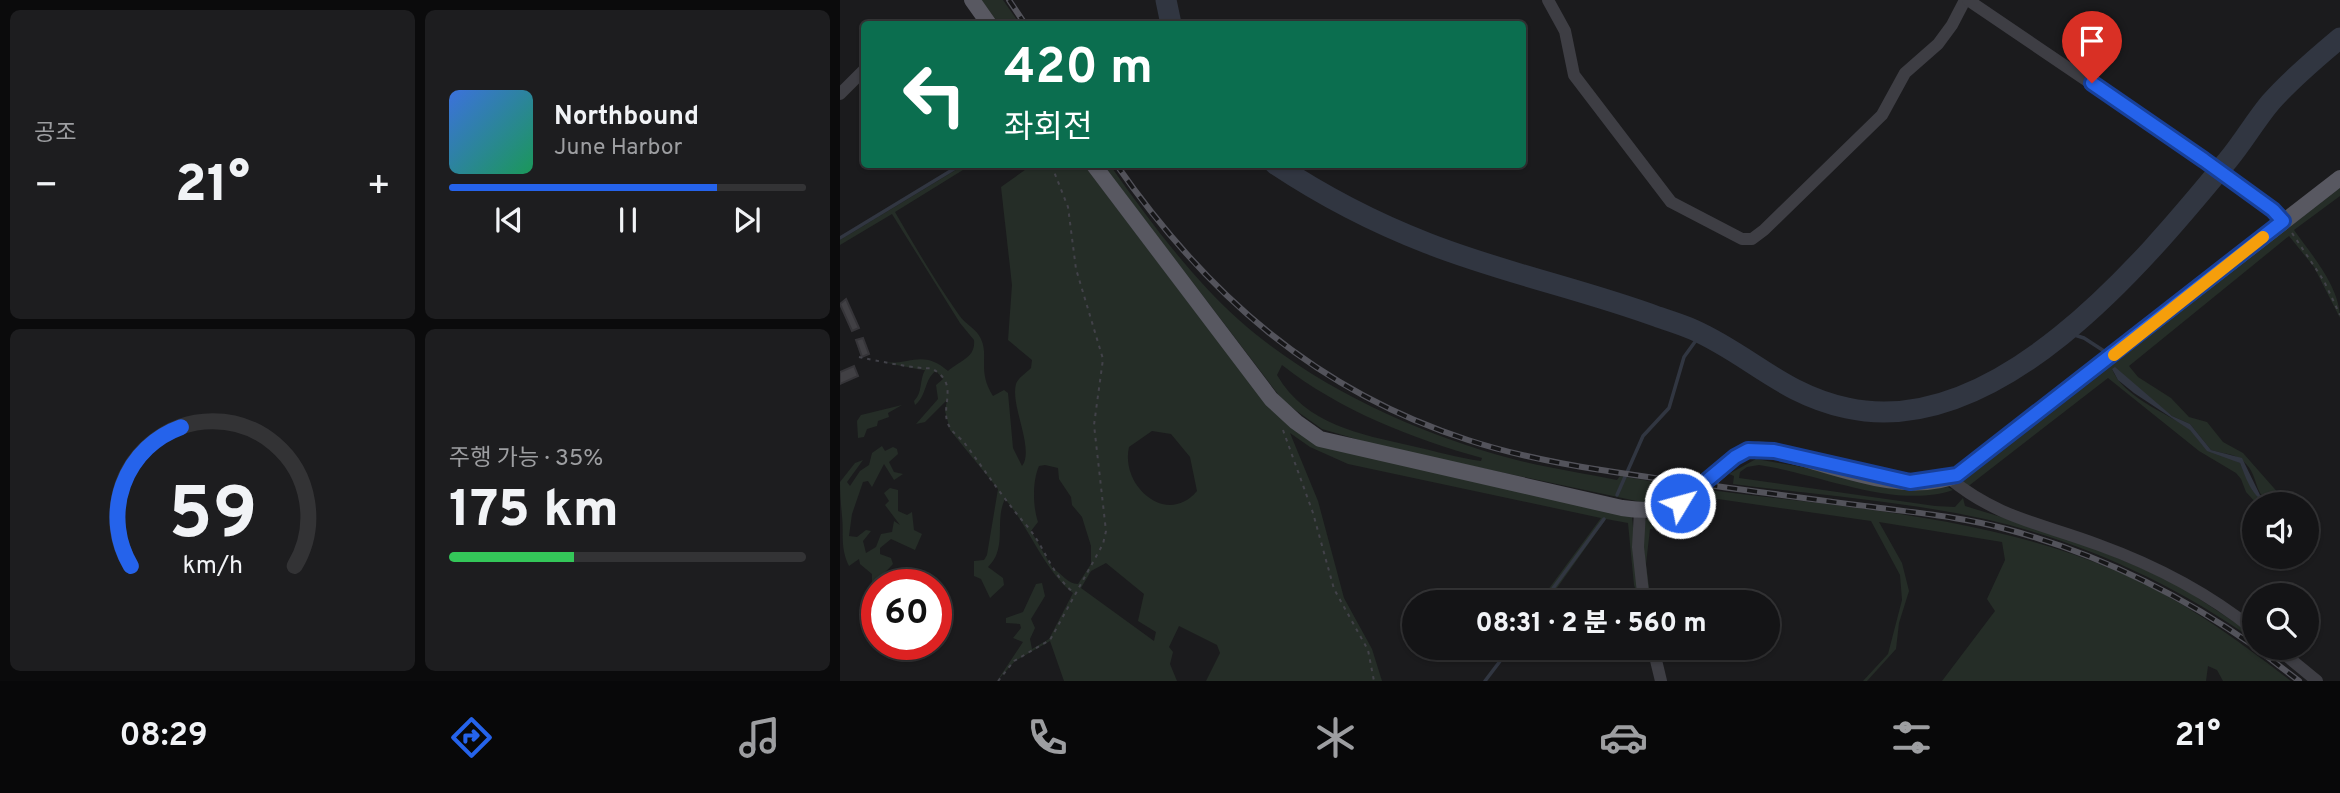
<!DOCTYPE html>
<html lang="ko">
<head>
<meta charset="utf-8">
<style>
	body { margin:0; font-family:Overpass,"Noto Sans KR",sans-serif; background:#1d1d1f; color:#f1f3f6; height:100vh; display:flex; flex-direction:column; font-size:26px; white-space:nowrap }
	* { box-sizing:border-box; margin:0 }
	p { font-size:23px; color:#9d9ea1 }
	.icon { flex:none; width:38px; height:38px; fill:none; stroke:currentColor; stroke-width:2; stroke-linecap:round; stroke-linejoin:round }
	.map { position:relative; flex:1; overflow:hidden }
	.details { display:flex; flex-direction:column; gap:10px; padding:10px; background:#0b0b0c; width:840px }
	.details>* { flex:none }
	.hud { position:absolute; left:21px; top:21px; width:665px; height:147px; border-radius:7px; box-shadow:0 2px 5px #0004,0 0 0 2px #333335; background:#0b6e4f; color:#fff; overflow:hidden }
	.tools { position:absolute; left:1402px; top:492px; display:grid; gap:14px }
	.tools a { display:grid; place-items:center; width:77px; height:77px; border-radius:50%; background:#141416; box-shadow:0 2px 5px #0004,0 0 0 2px #333335; font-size:35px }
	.speed { position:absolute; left:21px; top:569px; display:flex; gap:14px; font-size:35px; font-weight:700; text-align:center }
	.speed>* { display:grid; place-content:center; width:91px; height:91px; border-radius:50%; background:#141416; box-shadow:0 2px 5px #0004,0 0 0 2px #333335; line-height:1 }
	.speed .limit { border:10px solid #d22; background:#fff; color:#111 }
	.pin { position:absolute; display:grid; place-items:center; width:60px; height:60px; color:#fff; margin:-72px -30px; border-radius:50% 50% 50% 0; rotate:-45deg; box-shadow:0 0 7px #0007 }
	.pin .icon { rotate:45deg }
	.me { position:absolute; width:77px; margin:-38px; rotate:53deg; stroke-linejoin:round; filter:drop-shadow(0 0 5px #0008) }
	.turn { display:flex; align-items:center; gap:24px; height:147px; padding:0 28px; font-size:32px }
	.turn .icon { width:91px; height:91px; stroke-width:2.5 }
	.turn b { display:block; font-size:49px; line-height:60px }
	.big { font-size:52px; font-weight:800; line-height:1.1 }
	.details .tile { flex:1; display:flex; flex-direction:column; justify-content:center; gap:10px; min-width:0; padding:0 24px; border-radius:10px; background:#1d1d1f }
	.details .dial { align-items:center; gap:0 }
	.dial svg { height:182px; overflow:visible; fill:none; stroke:#333335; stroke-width:7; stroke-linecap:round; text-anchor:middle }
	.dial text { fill:#f1f3f6; stroke:none }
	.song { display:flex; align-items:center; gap:21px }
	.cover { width:84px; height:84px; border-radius:10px; background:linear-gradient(135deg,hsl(220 70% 55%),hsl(150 70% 35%)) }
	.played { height:7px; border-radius:4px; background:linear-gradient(90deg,#2563eb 75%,#333335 75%) }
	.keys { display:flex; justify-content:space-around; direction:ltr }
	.heat { display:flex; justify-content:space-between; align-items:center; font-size:38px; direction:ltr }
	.charge { height:10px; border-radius:5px; background:linear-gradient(90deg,#34c759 35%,#333335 0) }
	.details .tiles { flex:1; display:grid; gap:10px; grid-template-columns:repeat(2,1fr) }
	.trip { position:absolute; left:562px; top:590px; width:378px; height:70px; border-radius:35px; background:#141416; box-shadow:0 2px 5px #0004,0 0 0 2px #333335; font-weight:800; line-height:70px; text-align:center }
	.tab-bar { display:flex; height:112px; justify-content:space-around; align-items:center; background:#080809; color:#9d9ea1 }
	.tab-bar .icon { width:49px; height:49px }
	.tab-bar .active { color:#2563eb }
	.tab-bar b { font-size:32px; color:#f1f3f6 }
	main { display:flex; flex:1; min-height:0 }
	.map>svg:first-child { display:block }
	.green { fill:#252d27; fill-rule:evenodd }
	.water { fill:#313641 }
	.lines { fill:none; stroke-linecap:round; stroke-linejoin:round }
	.stream { stroke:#313641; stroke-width:3.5 }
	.river { stroke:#313641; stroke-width:21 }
	.building { fill:#414044; stroke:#363539; stroke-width:2 }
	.path { stroke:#424249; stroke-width:2; stroke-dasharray:3.5 5; stroke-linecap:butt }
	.minor { stroke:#3e3e44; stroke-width:12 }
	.major { stroke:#585861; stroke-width:16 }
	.rail-casing { stroke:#53535b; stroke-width:6 }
	.rail { stroke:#161618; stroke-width:3.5; stroke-dasharray:10; stroke-linecap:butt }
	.route-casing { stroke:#184099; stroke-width:18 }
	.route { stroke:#2563eb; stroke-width:12 }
	.slow { stroke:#f59e0b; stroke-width:12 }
</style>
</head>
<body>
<main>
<section class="details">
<div class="tiles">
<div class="tile"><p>공조</p>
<div class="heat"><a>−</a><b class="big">21°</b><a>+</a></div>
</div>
<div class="tile">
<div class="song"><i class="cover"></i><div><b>Northbound</b><p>June Harbor</p></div></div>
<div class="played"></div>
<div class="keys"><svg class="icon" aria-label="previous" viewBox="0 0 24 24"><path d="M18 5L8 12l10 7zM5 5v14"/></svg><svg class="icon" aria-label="pause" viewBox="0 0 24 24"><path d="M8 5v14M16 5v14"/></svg><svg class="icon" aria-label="next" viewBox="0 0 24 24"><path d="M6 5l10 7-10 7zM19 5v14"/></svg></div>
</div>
<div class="tile dial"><svg viewBox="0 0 100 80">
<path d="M14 69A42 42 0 1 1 86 69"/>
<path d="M14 69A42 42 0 0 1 36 8" stroke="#2563eb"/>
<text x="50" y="56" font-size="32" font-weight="700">59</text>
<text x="50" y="72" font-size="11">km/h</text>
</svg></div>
<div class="tile"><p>주행 가능 · 35%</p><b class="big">175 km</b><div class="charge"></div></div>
</div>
</section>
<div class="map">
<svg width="1500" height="681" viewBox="0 0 1500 681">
	<rect width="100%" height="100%" fill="#1b1b1d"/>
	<g class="green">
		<polygon points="141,0 163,0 180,24 159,24"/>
		<path d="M124 165H131L55 212C75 247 96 282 119 315 125 324 137 329 141 339 149 356 137 371 153 396L164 390 168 393 173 448 182 466C195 449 170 406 176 384 178 378 186 373 191 368L192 360 168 340 172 285 161 187 192 165H244L355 311 489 448 792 516 800 602 794 585 788 523 766 519 707 602H699L761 518 508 464 470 447 450 433 478 501 504 598 532 649 542 681H366L380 653 377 645 339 626 329 647 333 652 330 664 337 681H224L210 641 175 661 157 681 183 642 173 638 181 628 180 624 166 623V618L183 612 196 584 202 583 205 596 191 619 195 628 190 639 192 649 209 639 233 593C203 569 190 528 165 499 154 521 168 548 148 567L163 578 164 585 150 598 141 579 134 576V561L144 560 147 555 158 489 110 430 105 411 107 400 85 422 76 424 98 399 96 385 103 379 96 371C84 379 87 396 75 405L74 401C83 392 79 381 85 370 79 370 38 361 36 360 66 370 80 346 108 371 119 361 136 358 134 340L120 323 52 214 0 245V240ZM312 431 331 434 350 457 357 491C327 527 280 486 289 447ZM205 465 218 468 219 479 231 497 232 505 242 517 251 546V564L238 584C227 584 222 573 213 569L191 531 198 522C193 507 192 482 199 466ZM266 563 304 594 298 621 316 632 314 641 241 588 251 571Z"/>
		<path d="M263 165H270C308 219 350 276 399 320 475 387 576 433 673 459 707 468 743 473 777 480L780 476 851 488 816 503 801 502 543 447 482 429 444 402ZM442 365C499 410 573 439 642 458L641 461C618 458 595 451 572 446 520 434 466 425 437 375Z"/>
		<path d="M1500 188V196L1454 230C1471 254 1500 287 1500 318L1474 267 1449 236 1289 366 1298 377 1331 398 1349 417 1367 422 1383 442 1403 453 1448 504C1408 504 1424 479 1403 461 1394 453 1383 454 1371 450L1350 424 1332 416 1272 369C1283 397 1325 412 1348 428 1355 433 1359 443 1366 448 1376 455 1390 457 1400 463L1413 491 1427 504H1417L1406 492 1401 479 1396 473 1359 451 1268 378 1126 488 1122 479Z"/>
		<polygon points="62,405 48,413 49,417 38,421 37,426 27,429 24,437 18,438 17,421 21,415"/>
		<path d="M42 446 45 451 53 447 57 449 58 454 49 462 54 472 63 474 54 480 44 464 32 487 28 481 23 482 12 514 9 536 17 537 26 530 31 531 23 541 26 553 36 547 41 534 52 532 54 521 60 525 45 505 49 501 44 493 50 488 58 490V511L67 515 72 512 74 530 82 534 75 550 51 539 40 548V554L51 558 53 564 36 582H32V574L20 564 19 559 9 566C0 547 4 535 2 516 1 505 0 494 0 482L15 463 23 460 7 482 10 486 20 471 29 465 32 453Z"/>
		<path d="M916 459 1087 489 1108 487 1113 490C1056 510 977 473 919 465L907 467 900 472 899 478 1095 506 1115 507 1123 498 1125 506 1227 537 1332 581 1414 635V640C1333 583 1241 541 1145 519 1063 501 976 495 893 484L894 476 889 474Z"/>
		<path d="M870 490C1006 508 1149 516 1276 571 1341 598 1396 639 1451 681H1383L1377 670 1368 666 1366 681H1102L1155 611 1147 599 1165 560 1162 542 1039 522 1062 563 1069 591 1059 623 1056 649 1027 681H1023L1048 654 1062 600 1060 575 1031 521 878 499 838 524 810 529 806 564 811 602H806L803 527 806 519C831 519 853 509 870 490Z"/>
	</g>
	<path class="water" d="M1275 367 1332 416 1350 424 1371 450 1402 458 1420 495 1434 504C1414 504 1406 478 1400 463L1367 451 1350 430 1294 393 1278 380 1272 369Z"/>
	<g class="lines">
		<g class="stream">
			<polyline points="0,238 122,164"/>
			<polyline points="1228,333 1244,338 1264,351"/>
			<polyline points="777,495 803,436 829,408 844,357 857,339 855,330"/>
			<polyline points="703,602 764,519"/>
			<polyline points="645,681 670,648"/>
		</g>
		<g class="river">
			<polyline points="326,0 331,24"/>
			<path d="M435 164C483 196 533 222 587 243 663 273 742 289 818 317 830 321 843 325 854 330 910 355 942 394 1007 408 1157 441 1303 263 1388 160 1403 142 1415 121 1430 103 1450 80 1476 58 1500 38"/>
		</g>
	</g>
	<g class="building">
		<polygon points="6,299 19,328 12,331 0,304"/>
		<polygon points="23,338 29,354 22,357 16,340"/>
		<polygon points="14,366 18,376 0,384 0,372"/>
	</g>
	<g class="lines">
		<g class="path">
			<polyline points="1452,233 1484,281 1500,315"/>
			<path d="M19 357C32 360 82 370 91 368 123 385 96 409 111 429 115 435 122 439 126 445 146 472 165 501 187 526 205 547 211 574 233 592"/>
			<polyline points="443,430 473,513 494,589 528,650 534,681"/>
			<polyline points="158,681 174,661 210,640 263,544 266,531 254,425 263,359 236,269 228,207 211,164"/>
		</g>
		<g class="minor">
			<polyline points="708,0 725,31 734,75 831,202 902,239 912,239 924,230 1042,115 1065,73 1098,44 1112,25 1125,0"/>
			<polyline points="1128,0 1364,160 1443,221"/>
			<polyline points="0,94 24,70"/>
			<path d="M1109 478C1159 519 1201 523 1259 545 1314 565 1368 593 1414 630"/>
			<polyline points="800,511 798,547 804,602"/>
			<polyline points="813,648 821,681"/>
			<polyline points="1437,648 1477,681"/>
		</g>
		<g class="major">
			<polyline points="132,0 149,24"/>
			<path d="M253 164 431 399 456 422 480 439 782 508C834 516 848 500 885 466 892 459 901 451 912 450 930 448 947 455 965 459 1010 472 1071 494 1117 475L1500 178"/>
		</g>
		<g class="rail-casing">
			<g id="rail">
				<polyline points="169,0 185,24"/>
				<path d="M276 164C366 294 476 391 628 440 695 462 766 471 836 481 901 489 967 499 1033 507 1077 513 1123 517 1166 529 1256 553 1338 593 1414 646"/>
				<polyline points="1416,648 1459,681"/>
			</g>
		</g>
		<use href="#rail" class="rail"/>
	</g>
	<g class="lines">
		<g class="route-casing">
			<polyline id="route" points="840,503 895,457 908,450 934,451 1070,482 1117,475 1443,221 1433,210 1364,160 1252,83"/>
		</g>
		<use href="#route" class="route"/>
		<polyline class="slow" points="1274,355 1423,237"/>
	</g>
</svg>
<div class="tools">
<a><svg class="icon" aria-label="sound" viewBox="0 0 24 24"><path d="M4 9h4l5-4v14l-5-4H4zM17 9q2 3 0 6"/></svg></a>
<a><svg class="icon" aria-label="search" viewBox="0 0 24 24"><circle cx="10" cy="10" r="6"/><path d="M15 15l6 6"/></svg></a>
</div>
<div class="speed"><div class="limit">60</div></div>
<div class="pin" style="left:1252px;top:83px;background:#d93025"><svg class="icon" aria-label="arrive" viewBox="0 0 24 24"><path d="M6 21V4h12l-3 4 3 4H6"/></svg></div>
<svg class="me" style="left:840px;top:503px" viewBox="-20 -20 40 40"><circle r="17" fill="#2563eb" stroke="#fff" stroke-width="3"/><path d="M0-11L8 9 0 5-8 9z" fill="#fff"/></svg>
<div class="trip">08:31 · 2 분 · 560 m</div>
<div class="hud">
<div class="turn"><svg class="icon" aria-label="left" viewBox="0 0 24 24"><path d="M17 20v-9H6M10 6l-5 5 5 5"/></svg><div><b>420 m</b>좌회전</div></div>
</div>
</div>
</main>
<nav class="tab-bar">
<b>08:29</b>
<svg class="icon active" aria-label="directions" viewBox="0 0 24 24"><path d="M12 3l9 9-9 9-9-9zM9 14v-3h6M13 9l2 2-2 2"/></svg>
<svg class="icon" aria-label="music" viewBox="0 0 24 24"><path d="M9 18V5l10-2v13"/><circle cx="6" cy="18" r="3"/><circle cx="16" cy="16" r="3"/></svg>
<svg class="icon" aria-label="phone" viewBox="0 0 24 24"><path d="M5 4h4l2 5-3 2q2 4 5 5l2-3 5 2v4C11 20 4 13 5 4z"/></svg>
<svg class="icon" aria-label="climate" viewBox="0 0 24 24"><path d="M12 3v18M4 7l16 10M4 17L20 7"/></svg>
<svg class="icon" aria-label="car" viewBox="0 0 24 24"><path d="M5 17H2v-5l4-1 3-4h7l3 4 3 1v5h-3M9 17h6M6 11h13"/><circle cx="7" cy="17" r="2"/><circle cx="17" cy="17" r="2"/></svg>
<svg class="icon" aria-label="filters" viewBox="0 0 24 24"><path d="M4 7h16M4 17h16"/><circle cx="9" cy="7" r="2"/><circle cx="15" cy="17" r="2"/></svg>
<b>21°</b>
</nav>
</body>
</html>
